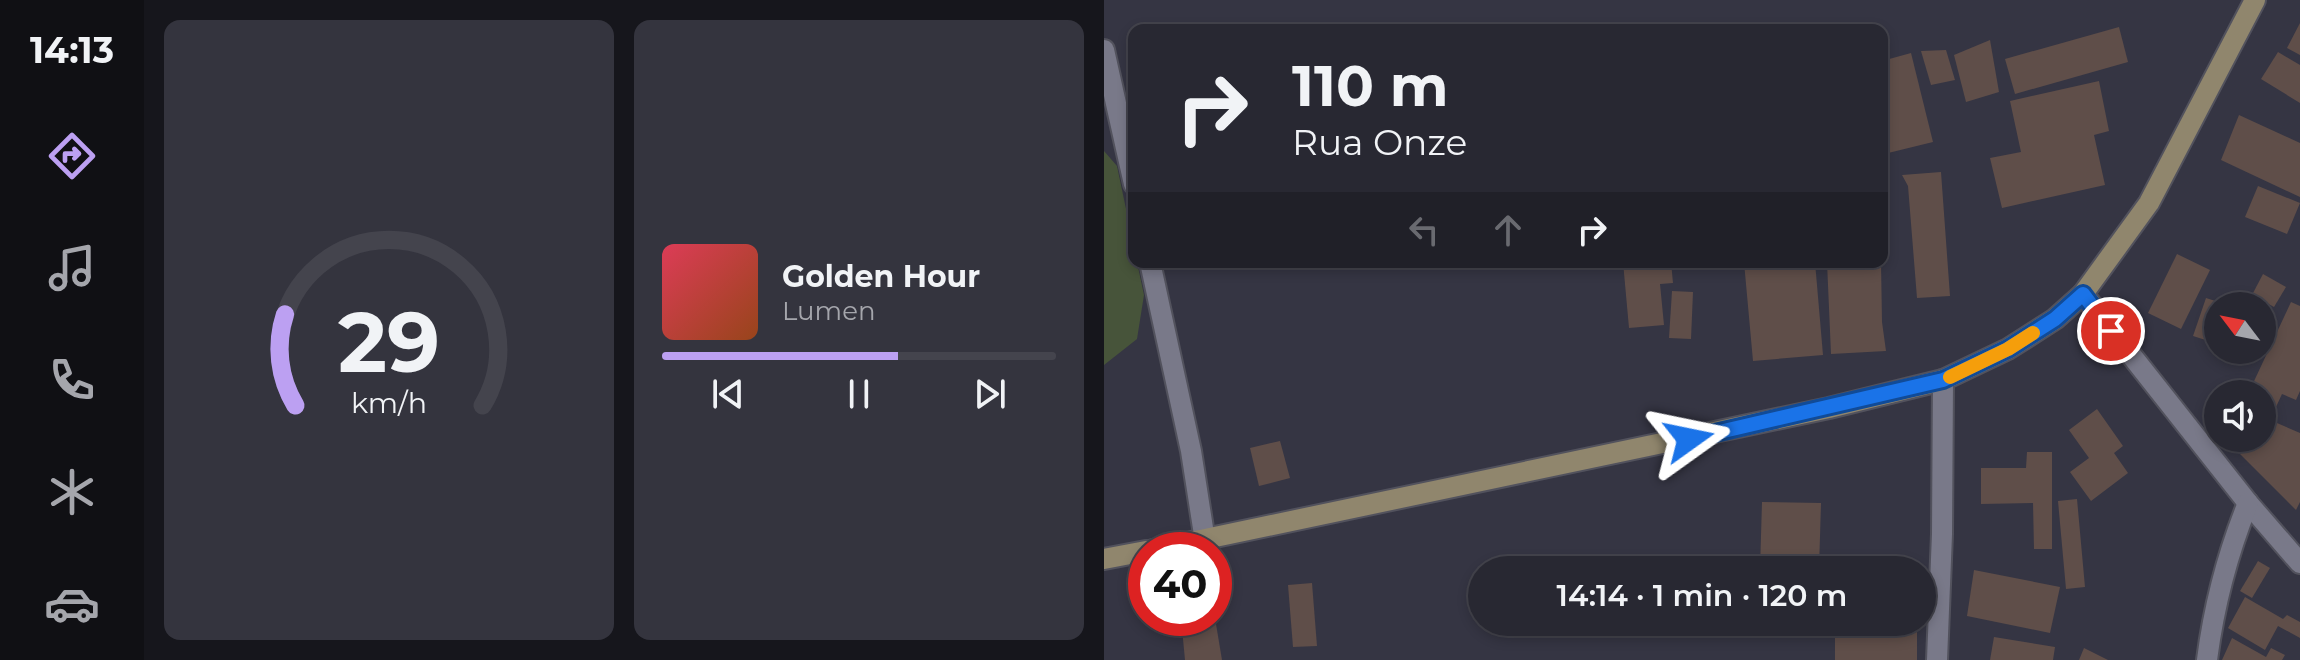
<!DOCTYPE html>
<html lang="en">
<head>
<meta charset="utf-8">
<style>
	body { margin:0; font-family:Montserrat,sans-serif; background:#34343e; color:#f1f3f6; height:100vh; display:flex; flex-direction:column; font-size:30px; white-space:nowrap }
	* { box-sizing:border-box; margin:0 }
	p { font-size:26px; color:#a5a6ac }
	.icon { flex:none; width:44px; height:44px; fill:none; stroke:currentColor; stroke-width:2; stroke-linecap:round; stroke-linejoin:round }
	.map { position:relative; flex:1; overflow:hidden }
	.panel { display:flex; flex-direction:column; gap:20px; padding:20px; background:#16161c; width:960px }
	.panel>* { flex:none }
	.top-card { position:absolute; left:24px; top:24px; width:760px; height:244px; border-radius:16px; box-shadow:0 4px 12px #0003,0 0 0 2px #44444d; background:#282832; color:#f1f3f6; overflow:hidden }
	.needle { width:52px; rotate:302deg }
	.fabs { position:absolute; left:1100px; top:292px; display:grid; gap:16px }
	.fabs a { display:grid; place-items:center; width:72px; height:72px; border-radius:50%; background:#282832; box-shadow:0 4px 12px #0003,0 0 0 2px #44444d; font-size:40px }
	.speed { position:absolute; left:24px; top:532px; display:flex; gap:16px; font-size:40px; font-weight:700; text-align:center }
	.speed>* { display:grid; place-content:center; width:104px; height:104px; border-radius:50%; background:#282832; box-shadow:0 4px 12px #0003,0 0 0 2px #44444d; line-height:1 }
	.speed .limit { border:12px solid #d22; background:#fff; color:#111 }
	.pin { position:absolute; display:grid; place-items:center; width:68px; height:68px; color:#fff; margin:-34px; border:4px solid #fff; border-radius:50%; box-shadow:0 2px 8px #0007 }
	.me { position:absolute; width:88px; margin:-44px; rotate:78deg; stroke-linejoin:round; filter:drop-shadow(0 0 6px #0008) }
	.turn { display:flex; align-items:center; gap:28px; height:168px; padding:0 32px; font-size:36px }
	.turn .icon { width:104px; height:104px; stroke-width:2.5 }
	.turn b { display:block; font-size:56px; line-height:68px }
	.lanes { display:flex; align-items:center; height:76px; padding:0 32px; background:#0003; justify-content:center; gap:40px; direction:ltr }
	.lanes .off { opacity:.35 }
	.panel .widget { flex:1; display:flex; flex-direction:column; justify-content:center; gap:12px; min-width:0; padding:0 28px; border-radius:16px; background:#34343e }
	.panel .dial { align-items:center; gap:0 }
	.dial svg { height:208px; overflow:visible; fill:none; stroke:#44444d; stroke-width:7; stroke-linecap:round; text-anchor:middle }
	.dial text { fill:#f1f3f6; stroke:none }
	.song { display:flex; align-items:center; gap:24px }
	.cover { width:96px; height:96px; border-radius:12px; background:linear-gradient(135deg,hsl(350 70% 55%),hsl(20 70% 35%)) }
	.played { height:8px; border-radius:4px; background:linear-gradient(90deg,#bca0f2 60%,#44444d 60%) }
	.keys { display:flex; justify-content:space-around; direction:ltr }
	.panel .tiles { flex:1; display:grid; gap:20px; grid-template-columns:repeat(2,1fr) }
	.trip { position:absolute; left:364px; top:556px; width:468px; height:80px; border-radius:40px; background:#282832; box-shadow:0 4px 12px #0003,0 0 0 2px #44444d; font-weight:600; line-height:80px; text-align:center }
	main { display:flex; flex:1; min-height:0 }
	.tabs { display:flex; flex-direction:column; width:144px; justify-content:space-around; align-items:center; background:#101014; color:#a5a6ac }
	.tabs .icon { width:56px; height:56px }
	.tabs .on { color:#bca0f2 }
	.tabs b { font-size:36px; color:#f1f3f6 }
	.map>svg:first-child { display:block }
	.green { fill:#47543a }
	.building { fill:#5f4e49 }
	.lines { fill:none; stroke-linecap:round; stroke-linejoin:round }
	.street-casing { stroke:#52525d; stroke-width:24 }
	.secondary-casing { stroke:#52525d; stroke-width:24 }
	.street { stroke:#797989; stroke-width:20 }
	.secondary { stroke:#90866d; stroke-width:20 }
	.route-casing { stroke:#114b97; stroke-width:20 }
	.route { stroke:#1a73e8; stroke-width:14 }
	.slow { stroke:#f59e0b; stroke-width:14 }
</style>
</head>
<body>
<main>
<nav class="tabs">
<b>14:13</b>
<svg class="icon on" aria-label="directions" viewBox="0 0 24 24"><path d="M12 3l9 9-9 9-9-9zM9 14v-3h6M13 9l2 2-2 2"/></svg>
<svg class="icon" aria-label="music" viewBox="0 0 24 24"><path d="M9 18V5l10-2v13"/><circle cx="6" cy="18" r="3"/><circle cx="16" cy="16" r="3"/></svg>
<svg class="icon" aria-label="phone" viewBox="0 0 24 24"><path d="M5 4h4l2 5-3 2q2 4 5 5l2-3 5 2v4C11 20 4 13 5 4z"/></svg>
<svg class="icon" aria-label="climate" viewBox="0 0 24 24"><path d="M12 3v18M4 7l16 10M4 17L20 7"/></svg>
<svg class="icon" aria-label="car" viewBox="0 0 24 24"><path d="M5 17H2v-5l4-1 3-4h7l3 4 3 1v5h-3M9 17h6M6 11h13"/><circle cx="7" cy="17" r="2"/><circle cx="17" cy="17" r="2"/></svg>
</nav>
<section class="panel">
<div class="tiles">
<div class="widget dial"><svg viewBox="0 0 100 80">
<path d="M14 69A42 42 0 1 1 86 69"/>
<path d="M14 69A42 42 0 0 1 10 34" stroke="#bca0f2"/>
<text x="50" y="56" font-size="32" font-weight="700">29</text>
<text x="50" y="72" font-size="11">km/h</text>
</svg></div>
<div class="widget">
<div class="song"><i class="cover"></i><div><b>Golden Hour</b><p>Lumen</p></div></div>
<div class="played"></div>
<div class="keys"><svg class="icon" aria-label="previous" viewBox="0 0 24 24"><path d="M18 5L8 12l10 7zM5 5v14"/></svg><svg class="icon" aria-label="pause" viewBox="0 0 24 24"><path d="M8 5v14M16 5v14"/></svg><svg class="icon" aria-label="next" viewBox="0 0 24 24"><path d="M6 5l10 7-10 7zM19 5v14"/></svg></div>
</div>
</div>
</section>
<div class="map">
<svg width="1196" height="660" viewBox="0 0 1196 660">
	<rect width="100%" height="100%" fill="#353543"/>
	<polygon class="green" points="0,151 13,166 30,247 30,262 33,262 40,295 33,339 0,365"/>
	<g class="building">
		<polygon points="1196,23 1196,55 1183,48"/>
		<polygon points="1015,27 1024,62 911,94 901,59"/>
		<polygon points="886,40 895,92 862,102 850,55"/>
		<polygon points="842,50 851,80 827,85 817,51"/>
		<polygon points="1174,52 1196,65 1196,103 1157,79"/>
		<polygon points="807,53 829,142 780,154 778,61"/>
		<polygon points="995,81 1005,131 990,135 1001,185 898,208 886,158 917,152 906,101"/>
		<polygon points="1135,115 1196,143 1196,197 1117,160"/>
		<polygon points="837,172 846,296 813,298 804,186 798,175"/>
		<polygon points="1154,186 1196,203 1183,234 1141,217"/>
		<polygon points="1073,254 1106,270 1077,329 1044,313"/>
		<polygon points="519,262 567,262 569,283 556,284 560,325 525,328"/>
		<polygon points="640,262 711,262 719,355 649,361"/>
		<polygon points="723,262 777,262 778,322 782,351 727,354"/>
		<polygon points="1159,274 1182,287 1170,307 1148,295"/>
		<polygon points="568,291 589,292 587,339 565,338"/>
		<polygon points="1102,298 1124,305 1114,306 1114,344 1089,336"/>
		<polygon points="1187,302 1196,306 1196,391 1192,400 1178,394 1166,420 1196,433 1196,502 1192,510 1122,440 1123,438 1158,438 1158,394 1144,394"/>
		<polygon points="993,409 1019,446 1010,453 1024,473 987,501 966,472 985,458 965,430"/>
		<polygon points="176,441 186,478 155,486 146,448"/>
		<polygon points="923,452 948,452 948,549 930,549 929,503 877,504 877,468 922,468"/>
		<polygon points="973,499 981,587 962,589 954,501"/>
		<polygon points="658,502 717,503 715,570 656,570"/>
		<polygon points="1154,561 1166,568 1148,598 1136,591"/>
		<polygon points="870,570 956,587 946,633 863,616"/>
		<polygon points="208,583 213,646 189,647 184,585"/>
		<polygon points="1141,597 1179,619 1183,615 1196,622 1196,638 1174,626 1161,650 1124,628"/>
		<polygon points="77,618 111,618 118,660 81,660"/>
		<rect x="731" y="622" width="82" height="38"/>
		<polygon points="890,637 951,647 949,660 886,660"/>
		<polygon points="1128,638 1162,657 1167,648 1181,655 1178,660 1118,660"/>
		<polygon points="980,648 1004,660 975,660"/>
	</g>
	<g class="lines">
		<g class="street-casing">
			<g id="street">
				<polyline points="0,50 30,184"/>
				<polyline points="46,262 87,451 101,541"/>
				<polyline points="979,294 1144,503 1196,563"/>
				<polyline points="833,660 838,534 839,380"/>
				<path d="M1103 660C1110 605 1123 555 1144 503"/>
			</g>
		</g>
		<g class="secondary-casing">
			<g id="secondary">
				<polyline points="49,550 725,408 839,380 904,349 951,319 979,294 1045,203 1151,0"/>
				<polyline points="0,559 42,551"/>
			</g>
		</g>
		<use href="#street" class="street"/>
		<use href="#secondary" class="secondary"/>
	</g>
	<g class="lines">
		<g class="route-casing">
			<polyline id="route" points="585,439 839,380 904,349 951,319 979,294 1007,331"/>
		</g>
		<use href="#route" class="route"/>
		<polyline class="slow" points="846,377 904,349 929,333"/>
	</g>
</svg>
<div class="fabs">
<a><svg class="needle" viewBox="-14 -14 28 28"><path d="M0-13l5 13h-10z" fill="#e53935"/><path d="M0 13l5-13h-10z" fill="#a5a6ac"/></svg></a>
<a><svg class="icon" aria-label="sound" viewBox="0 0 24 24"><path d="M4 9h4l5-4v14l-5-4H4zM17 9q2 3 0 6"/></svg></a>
</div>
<div class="speed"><div class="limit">40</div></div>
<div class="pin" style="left:1007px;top:331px;background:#d93025"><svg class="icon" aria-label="arrive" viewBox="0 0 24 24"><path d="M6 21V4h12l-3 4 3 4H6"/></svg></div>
<svg class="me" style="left:585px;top:439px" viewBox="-20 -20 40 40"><path d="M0-17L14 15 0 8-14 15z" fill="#1a73e8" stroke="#fff" stroke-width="4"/></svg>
<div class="trip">14:14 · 1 min · 120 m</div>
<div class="top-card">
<div class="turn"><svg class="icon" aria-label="right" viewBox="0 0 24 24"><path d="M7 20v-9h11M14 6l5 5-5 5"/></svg><div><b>110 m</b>Rua Onze</div></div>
<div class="lanes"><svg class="icon off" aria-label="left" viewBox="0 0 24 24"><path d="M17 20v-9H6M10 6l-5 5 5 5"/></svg><svg class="icon off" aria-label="ahead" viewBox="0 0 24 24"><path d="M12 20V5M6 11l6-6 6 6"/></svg><svg class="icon" aria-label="right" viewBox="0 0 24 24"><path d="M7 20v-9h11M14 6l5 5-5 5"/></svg></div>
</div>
</div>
</main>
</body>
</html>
